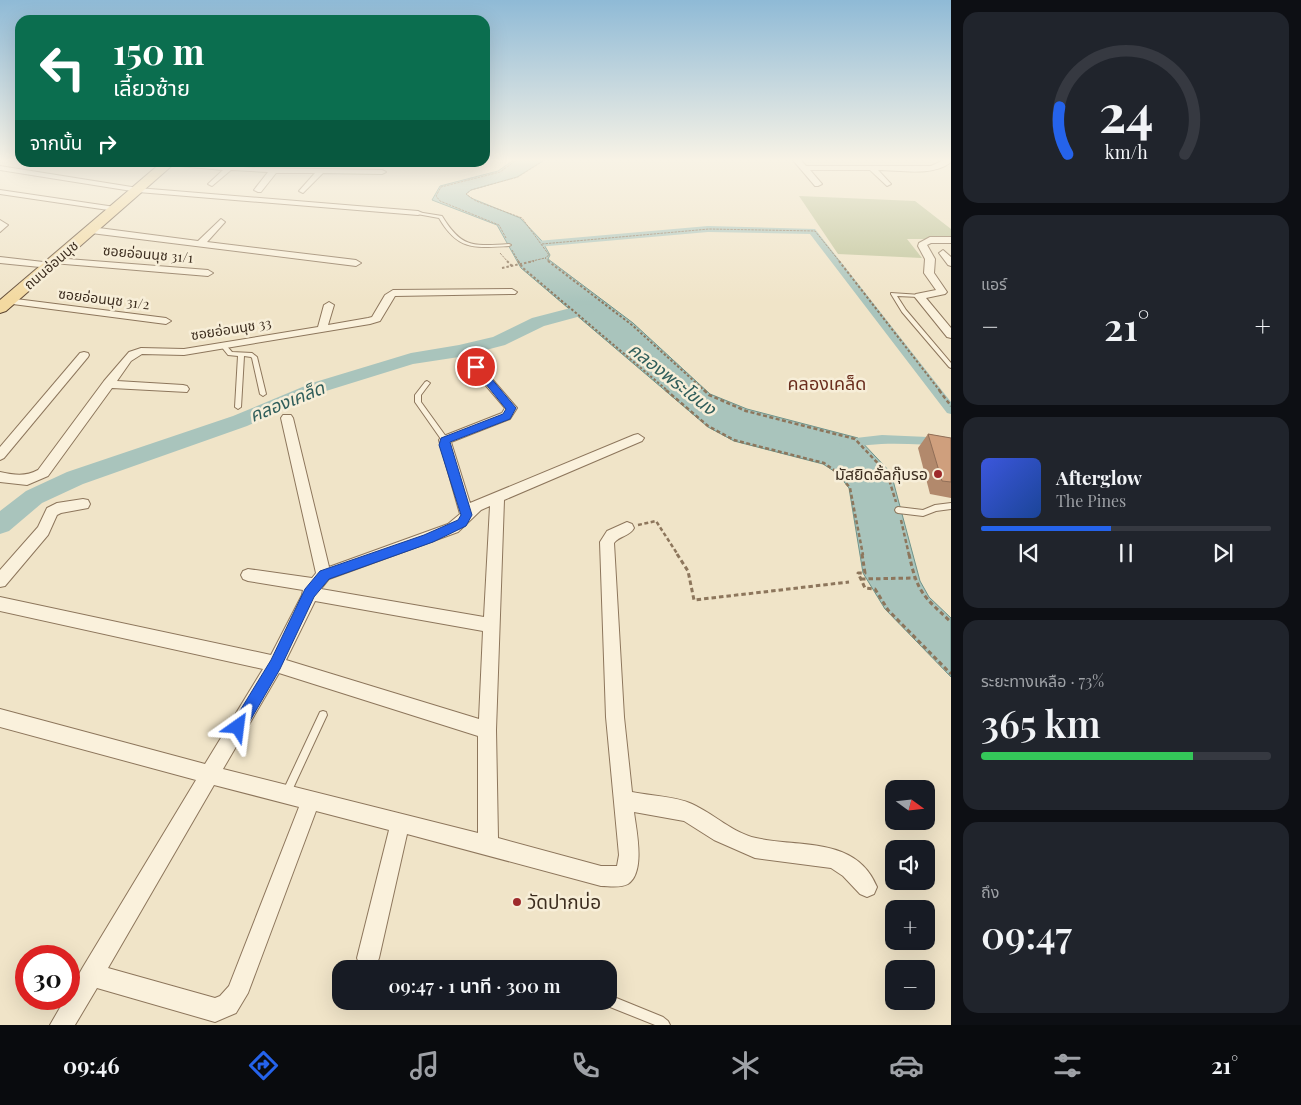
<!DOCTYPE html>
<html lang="th">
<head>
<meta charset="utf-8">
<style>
	body { margin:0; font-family:"Playfair Display","Noto Sans Thai",serif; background:#20242c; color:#f1f3f6; height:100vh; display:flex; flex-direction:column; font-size:19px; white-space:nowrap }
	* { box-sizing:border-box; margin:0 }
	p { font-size:16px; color:#9ea1a6 }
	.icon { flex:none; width:28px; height:28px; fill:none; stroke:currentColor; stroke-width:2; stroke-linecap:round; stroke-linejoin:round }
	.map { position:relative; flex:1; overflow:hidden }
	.panel { display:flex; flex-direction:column; gap:12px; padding:12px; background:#0d0f14; width:350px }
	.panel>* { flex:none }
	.banner { position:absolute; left:15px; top:15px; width:475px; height:152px; border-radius:15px; box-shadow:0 5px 20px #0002; background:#0b6e4f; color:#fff; overflow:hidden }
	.needle { width:32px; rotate:105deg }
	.buttons { position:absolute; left:885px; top:780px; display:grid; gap:10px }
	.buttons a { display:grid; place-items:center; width:50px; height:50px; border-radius:10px; background:#171b24; box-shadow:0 5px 20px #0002; font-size:25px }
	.speed { position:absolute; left:15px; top:945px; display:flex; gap:10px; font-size:25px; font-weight:700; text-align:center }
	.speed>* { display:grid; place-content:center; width:65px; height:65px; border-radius:50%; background:#171b24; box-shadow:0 5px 20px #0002; line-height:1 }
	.speed .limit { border:8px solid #d22; background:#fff; color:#111 }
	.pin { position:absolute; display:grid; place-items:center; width:42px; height:42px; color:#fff; margin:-21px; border:2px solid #fff; border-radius:50%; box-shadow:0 1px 5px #0007 }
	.me { position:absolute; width:55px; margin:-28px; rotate:31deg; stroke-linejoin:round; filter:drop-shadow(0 0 4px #0008) }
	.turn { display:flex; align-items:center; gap:18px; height:105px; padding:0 15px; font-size:22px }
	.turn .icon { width:65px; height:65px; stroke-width:2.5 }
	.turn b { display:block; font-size:35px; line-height:42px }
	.then { display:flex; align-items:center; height:48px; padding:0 15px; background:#0003; gap:10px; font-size:19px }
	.big { font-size:38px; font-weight:600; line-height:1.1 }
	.panel .widget { flex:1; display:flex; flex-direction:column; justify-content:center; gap:8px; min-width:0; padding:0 18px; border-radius:15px; background:#20242c }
	.panel .dial { align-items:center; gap:0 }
	.dial svg { height:130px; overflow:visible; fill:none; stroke:#363941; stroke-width:7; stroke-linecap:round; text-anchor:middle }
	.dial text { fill:#f1f3f6; stroke:none }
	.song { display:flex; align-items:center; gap:15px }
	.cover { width:60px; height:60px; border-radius:8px; background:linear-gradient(135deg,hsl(230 70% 55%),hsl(220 70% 35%)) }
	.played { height:5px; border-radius:2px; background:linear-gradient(90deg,#2563eb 45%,#363941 45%) }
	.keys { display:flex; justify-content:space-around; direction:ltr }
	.heat { display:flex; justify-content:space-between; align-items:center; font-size:28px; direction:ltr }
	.charge { height:8px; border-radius:4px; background:linear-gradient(90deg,#34c759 73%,#363941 0) }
	.trip { position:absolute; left:332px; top:960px; width:285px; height:50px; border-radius:15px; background:#171b24; box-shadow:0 5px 20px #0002; font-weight:600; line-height:50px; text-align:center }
	.tab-bar { display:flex; height:80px; justify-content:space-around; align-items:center; background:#090b0e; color:#9ea1a6 }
	.tab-bar .icon { width:35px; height:35px }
	.tab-bar .active { color:#2563eb }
	.tab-bar b { font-size:22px; color:#f1f3f6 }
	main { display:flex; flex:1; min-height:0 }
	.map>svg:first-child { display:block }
	.cemetery { fill:#bfc49a }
	.water { fill:#a9c4bc; stroke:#6f938a }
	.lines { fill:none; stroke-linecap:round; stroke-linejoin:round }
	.canal { fill:#a9c4bc; fill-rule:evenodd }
	.river { fill:#a9c4bc; fill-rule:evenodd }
	.lane-casing { stroke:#8d765c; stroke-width:2 }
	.street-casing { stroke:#8d765c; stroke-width:2 }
	.primary-casing { stroke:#5b4430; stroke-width:2 }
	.path-far3 { stroke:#8d765c; stroke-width:1; stroke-dasharray:2.5 1; stroke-linecap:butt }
	.path-far2 { stroke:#8d765c; stroke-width:2; stroke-dasharray:2.5 2; stroke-linecap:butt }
	.path-far1 { stroke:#8d765c; stroke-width:2.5; stroke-dasharray:4 2.5; stroke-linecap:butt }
	.path { stroke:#8d765c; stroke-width:3; stroke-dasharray:4.5 3; stroke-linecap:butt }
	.lane { fill:#faf1dc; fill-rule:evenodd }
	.street { fill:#faf1dc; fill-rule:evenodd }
	.primary { fill:#f3d9a0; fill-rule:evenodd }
	.wall { fill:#b2896c }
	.building { fill:#cf9f7d; stroke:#916f58 }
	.route { fill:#2563eb; stroke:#184099 }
	.poi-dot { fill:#9e2a2b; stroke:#f7eed8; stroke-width:2 }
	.labels { text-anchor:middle; stroke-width:5; stroke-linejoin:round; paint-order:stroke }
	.far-street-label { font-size:14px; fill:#3d2e20; stroke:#f7eed8 }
	.poi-label { font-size:16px; fill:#3d2e20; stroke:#f7eed8; text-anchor:end }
	.water-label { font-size:18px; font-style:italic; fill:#2f5d5a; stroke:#f7eed8 }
	.neighbourhood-label { font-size:18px; fill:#6b2e1e; stroke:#f7eed8 }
	.near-poi-label { font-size:19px; fill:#3d2e20; stroke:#f7eed8; text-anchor:start }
</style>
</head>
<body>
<main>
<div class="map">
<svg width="951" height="1025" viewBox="0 0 951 1025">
	<rect width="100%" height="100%" fill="#f0e4c8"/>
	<polygon class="cemetery" points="799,196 915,201 951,229 951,239 907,239 922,258 838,254"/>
	<polygon class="water" points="515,159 546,159 517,177 471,190 466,194 471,198 520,218 542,241 550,255 548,259 633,323 710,394 747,409 858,438 891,473 920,581 929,597 951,618 951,677 885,609 863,573 849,488 837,473 823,464 734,441 708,427 521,268 497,225 432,200 440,186 498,171"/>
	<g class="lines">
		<g class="canal">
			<polygon points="708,226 815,229 951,402 951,414 947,413 810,234 708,232 526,248 522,245 526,242"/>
			<path d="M882 435 951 438V446C915 445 878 440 843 450L837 446 843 440 847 439Z"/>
		</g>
		<polygon class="river" points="586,304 592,305 595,309 592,313 544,326 505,345 459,357 413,364 326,391 247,426 83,484 42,503 9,531 0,534 0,511 26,491 67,472 233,416 312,383 411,353 459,345 493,337 532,318"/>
		<g class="lane-casing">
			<g id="lane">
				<path d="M417 212 442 216C462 249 474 246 509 244L511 245 509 246C475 248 458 251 439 218L417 214Z"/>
				<polygon points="891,293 921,295 921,297 919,297 897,296 906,310 951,363 951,368 949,367 902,312 891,294"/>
				<polygon points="223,343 225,344 232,352 252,353 257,357 266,394 263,396 260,394 252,358 251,357 244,356 241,407 238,409 235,407 238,356 228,355 220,345"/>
				<polygon points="427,381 430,383 421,395 421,402 447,438 448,440 447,442 443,442 415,402 415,395 425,382"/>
				<polygon points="951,503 951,509 936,511 923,516 898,513 896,512 895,510 896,508 898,507 923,510 935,505"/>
				<polygon points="323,711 326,712 327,715 289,797 286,799 283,797 281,794 283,791 320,712"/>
				<polygon points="609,995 663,1017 668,1021 670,1025 655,1025 605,1005 603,1001 609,1001"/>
			</g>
		</g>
		<g class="street-casing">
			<g id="street">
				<path d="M792 159H800L806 166H931L946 159H951V162C933 177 900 170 878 170L891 184 887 186 870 170H810L822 184 818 186H815Z"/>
				<polygon points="189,162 254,168 382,170 386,172 382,174 323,173 303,193 299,191 315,173 276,173 261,192 258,192 254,190 268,172 231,170 212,186 208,184 223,170 169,165 165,163"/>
				<polygon points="475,162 484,162 485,163 481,165"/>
				<polygon points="0,166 138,188 418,211 422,213 418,215 138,192 0,170"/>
				<polygon points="0,190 115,207 119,209 115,211 0,194"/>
				<polygon points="221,219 225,222 207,242 356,260 361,263 356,266 91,233 87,230 91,227 198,241"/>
				<polygon points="0,220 8,225 0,232"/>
				<polygon points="951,237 951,243 931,243 927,245 935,259 934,273 947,292 945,294 926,298 951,328 951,338 947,337 914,296 916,294 936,290 924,273 925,259 918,246 919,243 930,237"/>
				<polygon points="943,250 951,257 951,266 948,265 939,253"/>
				<polygon points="0,257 52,263 52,259 55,258 208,270 213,273 208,276 53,263 53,267 50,268 0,263"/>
				<path d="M512 289 517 292 515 294 395 296 380 321 370 324 184 355 142 354 131 361 117 381 183 385 187 386 189 389 187 392 112 388 48 476 27 485 0 482V472C14 475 25 477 38 470L104 381 129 352 141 348 184 349 318 327 324 305 329 302 334 305 328 325 368 318 372 317 385 295 393 290Z"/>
				<polygon points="8,298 166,318 171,321 166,324 5,303 3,301"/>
				<polygon points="84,352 88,353 89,355 88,357 4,458 0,460 0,447 80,353"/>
				<path d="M476 364 480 365 517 408 510 419 451 442 470 503 634 435 638 434 644 438 642 441 504 500 496 730 498 838 601 866H617L619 855 606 717 600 542 607 531 627 522 632 524 634 528C630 536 619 536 614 543L624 717 632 792C651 796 675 796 692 804 714 814 733 833 756 838 800 848 856 836 877 887L874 894 867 897 860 894 843 876 831 868 755 858 714 840 684 821 634 812C636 829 646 872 628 884 621 888 609 886 601 886L407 834 379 958 376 966 367 969 360 966 357 958 389 830 316 811 248 993 236 1013 215 1022 97 988 75 1025H50L65 999H69V992L83 967 196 780 0 727V709L205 764 263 669 0 611V597L271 655 302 595 303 590 248 581 243 579 241 575 243 571 248 569 312 578 316 573 281 418 283 415H291L293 418 329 567 448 524 460 514 439 440 441 437 502 413 505 408 470 367ZM490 506 484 617 321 589 329 579 458 532 481 510ZM315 601 483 631 479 719 286 660ZM279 673 478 736V833L223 769ZM214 785 299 807 229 986 220 996 215 998 108 968Z"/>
				<polygon points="83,499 88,500 90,504 88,508 61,513 57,515 48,535 5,586 0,587 0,570 38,527 47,508 57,503"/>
			</g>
		</g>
		<g class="primary-casing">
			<polygon id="primary" points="162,162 176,162 6,311 0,313 0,300"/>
		</g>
		<g class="path-far3">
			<polyline points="546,159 518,177 471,190 466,194 476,201 522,218 549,255 545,258 550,262"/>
			<polyline points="506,238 499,225 440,201 436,196 441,187 500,172 518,159"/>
			<polyline points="542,244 709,229 815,231 840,262"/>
			<polyline points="512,250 519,262"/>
			<polyline points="500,253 508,262"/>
			<polyline points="528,262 545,258"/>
		</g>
		<g class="path-far2">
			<polyline points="507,261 512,266"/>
			<polyline points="518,261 523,268 668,391"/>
			<polyline points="548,261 632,325 705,391"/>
			<polyline points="839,261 940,391"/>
			<polyline points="502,268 534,261"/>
		</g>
		<g class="path-far1">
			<polyline points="666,390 708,426 734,440 824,463 838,473 850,488 863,555"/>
			<polyline points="704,390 709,395 746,411 855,439 887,473 896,502"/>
			<polyline points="939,390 951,406"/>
			<polyline points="901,520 909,555"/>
			<polyline points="638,525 656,521 678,555"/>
		</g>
		<g class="path">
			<polyline points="677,554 688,571 694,600 849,582"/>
			<polyline points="862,554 865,573 858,573 865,588 875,589 888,610 951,674"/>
			<path d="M909 554C917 592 923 596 951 622"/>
			<polyline points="861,579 914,578"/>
		</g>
		<use href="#lane" class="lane"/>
		<use href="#street" class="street"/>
		<use href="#primary" class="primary"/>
	</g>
	<polygon class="wall" points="928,434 951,438 951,498 930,494 918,448"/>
	<polygon class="building" points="928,434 951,438 951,482 942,481"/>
	<linearGradient id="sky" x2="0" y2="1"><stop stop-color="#8fbad6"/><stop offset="0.53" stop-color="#f8f3e6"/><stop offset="1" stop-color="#f8f3e6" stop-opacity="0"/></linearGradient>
	<rect width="951" height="302" fill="url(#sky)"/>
	<polygon class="route" points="476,364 480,365 516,408 510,419 450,442 472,515 466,526 433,542 329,579 314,597 280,669 243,733 238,735 233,733 231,727 233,722 271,660 305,589 320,571 424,535 458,520 461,515 439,445 441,438 503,414 506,409 472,367"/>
	<g class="poi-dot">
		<circle cx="938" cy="474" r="5"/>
		<circle cx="517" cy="902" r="5"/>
	</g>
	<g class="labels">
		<g class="far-street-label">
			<text transform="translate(148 254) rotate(5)" y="5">ซอยอ่อนนุช 31/1</text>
			<text transform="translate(51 265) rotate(-41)" y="5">ถนนอ่อนนุช</text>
			<text transform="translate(104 299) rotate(7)" y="5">ซอยอ่อนนุช 31/2</text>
			<text transform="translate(231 329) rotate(-9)" y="5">ซอยอ่อนนุช 33</text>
		</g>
		<g class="poi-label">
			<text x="928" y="480">มัสยิดอั้ลกุ๊บรอ</text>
		</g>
		<g class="water-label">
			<text transform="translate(672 379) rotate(38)" y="6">คลองพระโขนง</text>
			<text transform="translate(287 402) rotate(-22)" y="6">คลองเคล็ด</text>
		</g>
		<g class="neighbourhood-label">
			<text x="827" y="390">คลองเคล็ด</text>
		</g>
		<g class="near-poi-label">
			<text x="527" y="909">วัดปากบ่อ</text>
		</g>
	</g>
</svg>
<div class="buttons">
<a><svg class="needle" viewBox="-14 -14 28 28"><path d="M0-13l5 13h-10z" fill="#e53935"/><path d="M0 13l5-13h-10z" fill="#9ea1a6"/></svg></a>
<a><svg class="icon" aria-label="sound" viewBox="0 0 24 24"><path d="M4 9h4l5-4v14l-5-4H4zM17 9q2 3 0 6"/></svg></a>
<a>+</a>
<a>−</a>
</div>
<div class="speed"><div class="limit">30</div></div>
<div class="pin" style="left:476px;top:367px;background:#d93025"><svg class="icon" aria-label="arrive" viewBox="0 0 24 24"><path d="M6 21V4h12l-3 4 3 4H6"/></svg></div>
<svg class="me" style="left:238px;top:727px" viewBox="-20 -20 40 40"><path d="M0-17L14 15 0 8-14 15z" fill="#2563eb" stroke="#fff" stroke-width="4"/></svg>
<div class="trip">09:47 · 1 นาที · 300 m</div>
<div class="banner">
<div class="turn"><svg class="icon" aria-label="left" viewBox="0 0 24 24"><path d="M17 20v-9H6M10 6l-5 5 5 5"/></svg><div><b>150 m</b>เลี้ยวซ้าย</div></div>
<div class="then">จากนั้น<svg class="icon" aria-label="right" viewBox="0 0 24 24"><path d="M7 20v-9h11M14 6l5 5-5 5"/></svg></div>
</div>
</div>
<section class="panel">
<div class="widget dial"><svg viewBox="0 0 100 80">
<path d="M14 69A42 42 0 1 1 86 69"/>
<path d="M14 69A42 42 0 0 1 9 40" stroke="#2563eb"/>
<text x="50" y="56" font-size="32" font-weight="700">24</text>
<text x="50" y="72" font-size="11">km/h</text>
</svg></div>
<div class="widget"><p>แอร์</p>
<div class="heat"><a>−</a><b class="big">21°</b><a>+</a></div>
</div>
<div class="widget">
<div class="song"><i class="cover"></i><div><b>Afterglow</b><p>The Pines</p></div></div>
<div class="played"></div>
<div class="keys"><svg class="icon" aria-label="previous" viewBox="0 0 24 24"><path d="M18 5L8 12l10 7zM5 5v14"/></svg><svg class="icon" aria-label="pause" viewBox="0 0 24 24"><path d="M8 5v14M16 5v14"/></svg><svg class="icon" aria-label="next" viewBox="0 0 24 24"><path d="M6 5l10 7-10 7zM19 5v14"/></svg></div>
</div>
<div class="widget"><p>ระยะทางเหลือ · 73%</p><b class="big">365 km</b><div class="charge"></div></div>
<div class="widget"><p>ถึง</p><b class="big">09:47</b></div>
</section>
</main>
<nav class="tab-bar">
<b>09:46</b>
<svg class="icon active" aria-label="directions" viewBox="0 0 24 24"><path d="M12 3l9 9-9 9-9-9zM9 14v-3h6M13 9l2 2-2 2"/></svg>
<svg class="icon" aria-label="music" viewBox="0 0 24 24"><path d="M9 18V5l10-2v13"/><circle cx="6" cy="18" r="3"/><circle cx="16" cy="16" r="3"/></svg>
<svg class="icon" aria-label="phone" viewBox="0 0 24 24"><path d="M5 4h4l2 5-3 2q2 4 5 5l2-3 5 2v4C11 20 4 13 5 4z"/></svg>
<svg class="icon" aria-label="climate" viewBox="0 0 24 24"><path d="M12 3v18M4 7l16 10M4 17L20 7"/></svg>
<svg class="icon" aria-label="car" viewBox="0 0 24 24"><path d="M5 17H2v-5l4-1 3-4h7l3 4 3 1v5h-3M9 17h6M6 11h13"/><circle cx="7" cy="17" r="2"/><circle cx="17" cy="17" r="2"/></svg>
<svg class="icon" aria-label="filters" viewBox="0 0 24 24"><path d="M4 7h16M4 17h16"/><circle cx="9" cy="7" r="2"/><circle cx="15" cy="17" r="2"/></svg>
<b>21°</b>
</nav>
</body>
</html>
